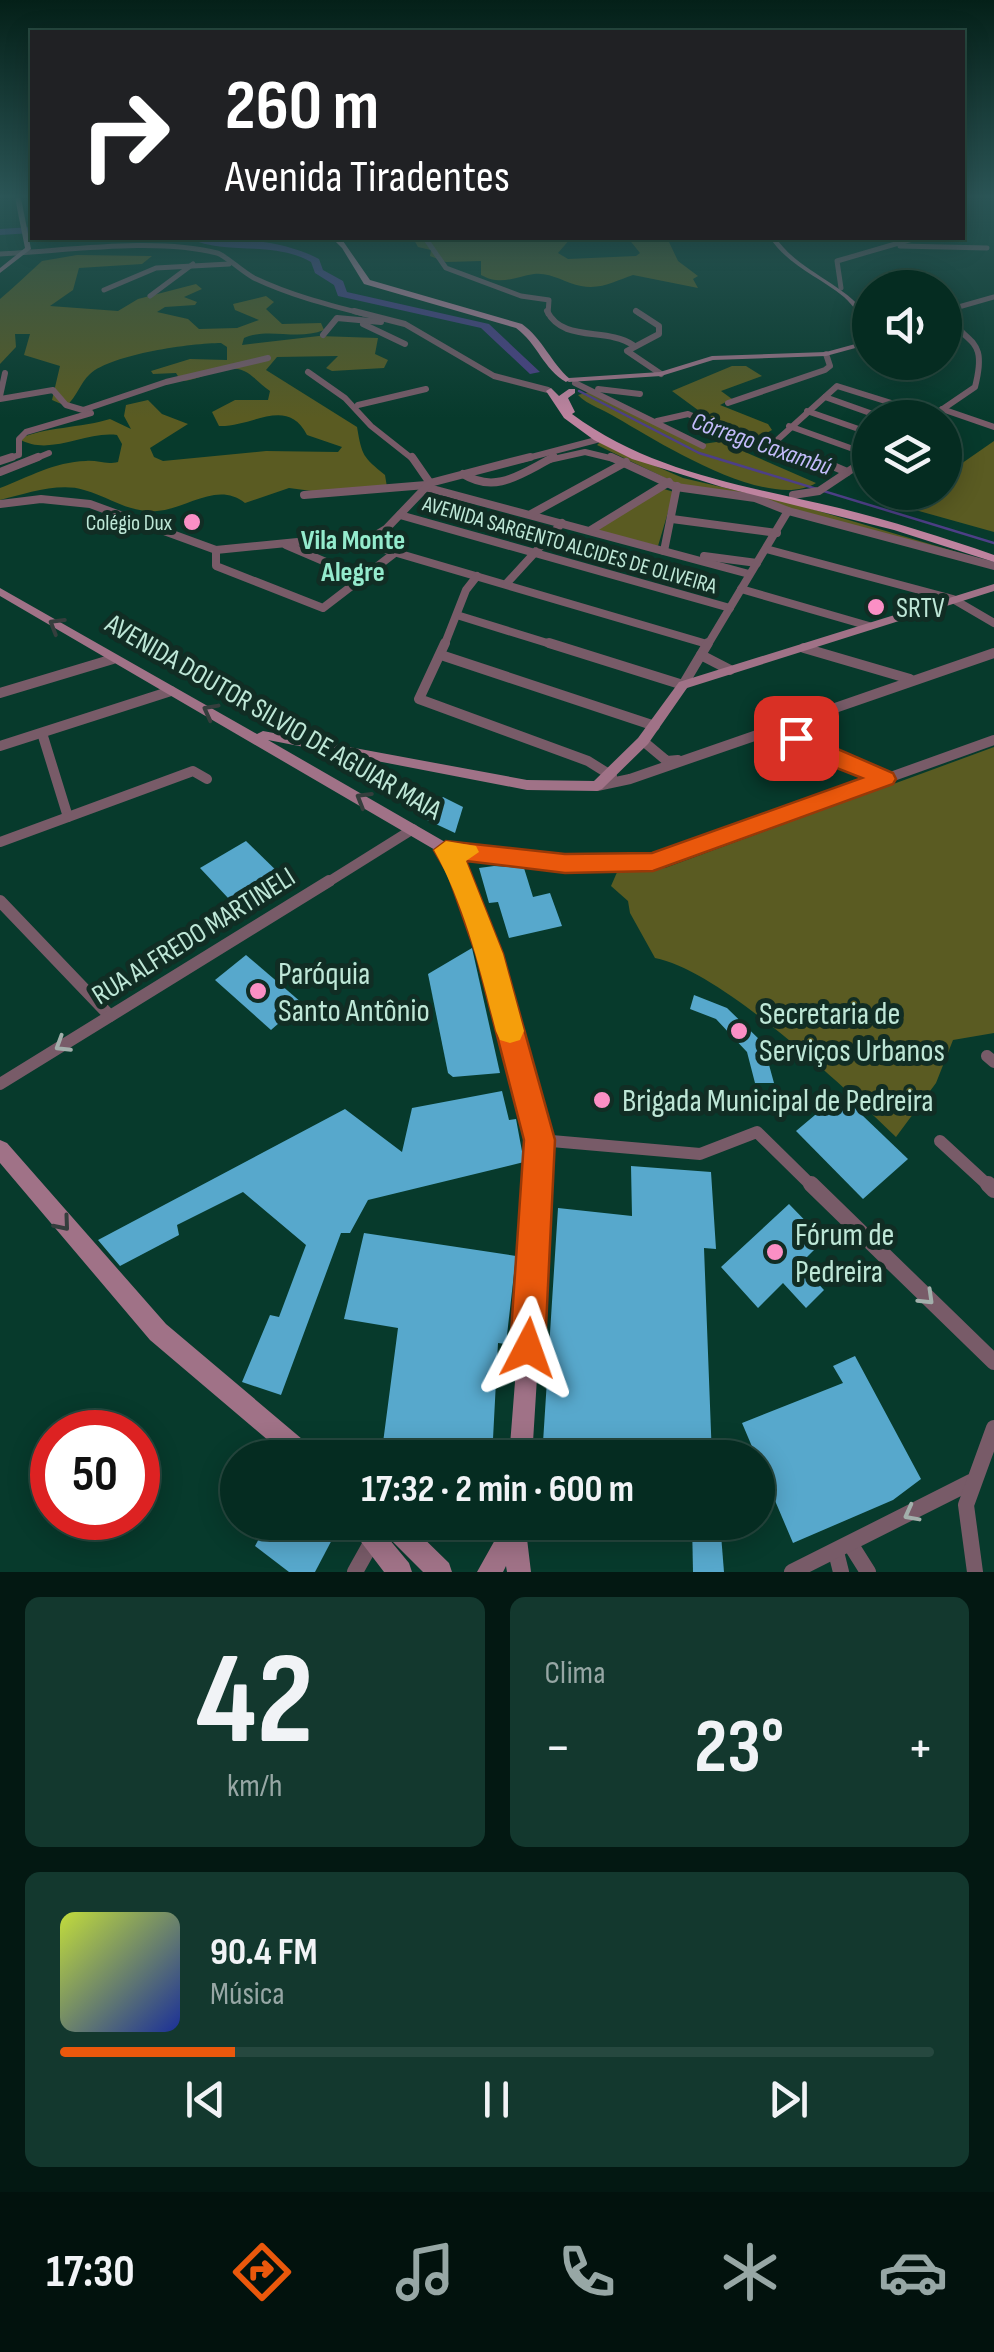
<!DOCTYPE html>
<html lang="pt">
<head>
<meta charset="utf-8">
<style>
	body { margin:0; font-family:"Sofia Sans Condensed",sans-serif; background:#13382e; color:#f1f3f6; height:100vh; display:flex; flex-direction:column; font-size:38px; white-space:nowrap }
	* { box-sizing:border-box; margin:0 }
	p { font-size:32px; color:#97a7a5 }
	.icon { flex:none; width:55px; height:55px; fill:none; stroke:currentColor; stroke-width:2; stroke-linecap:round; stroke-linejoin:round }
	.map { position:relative; height:1572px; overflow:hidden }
	.sheet { display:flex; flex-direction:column; gap:25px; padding:25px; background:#031812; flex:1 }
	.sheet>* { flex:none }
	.top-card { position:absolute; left:30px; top:30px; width:935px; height:210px; border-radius:0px; box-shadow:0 5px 25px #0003,0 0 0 2px #26483f; background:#202124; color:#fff; overflow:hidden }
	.tools { position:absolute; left:852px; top:270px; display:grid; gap:20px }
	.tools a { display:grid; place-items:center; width:110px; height:110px; border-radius:50%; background:#052c21; box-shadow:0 5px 25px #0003,0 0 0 2px #26483f; font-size:50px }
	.speed { position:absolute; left:30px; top:1410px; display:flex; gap:20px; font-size:50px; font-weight:700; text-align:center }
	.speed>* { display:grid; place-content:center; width:130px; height:130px; border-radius:50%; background:#052c21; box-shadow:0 5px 25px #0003,0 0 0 2px #26483f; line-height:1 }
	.speed .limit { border:15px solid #d22; background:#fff; color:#111 }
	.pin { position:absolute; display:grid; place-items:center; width:85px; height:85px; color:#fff; margin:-42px; border-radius:20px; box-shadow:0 5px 15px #0006 }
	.me { position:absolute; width:110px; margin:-55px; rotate:4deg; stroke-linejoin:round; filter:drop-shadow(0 0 8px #0008) }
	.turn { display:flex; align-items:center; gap:35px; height:210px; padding:0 30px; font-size:45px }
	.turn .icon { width:130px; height:130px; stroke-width:2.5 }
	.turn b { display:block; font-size:70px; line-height:85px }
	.big { font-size:75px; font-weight:700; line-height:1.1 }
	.sheet .tile { flex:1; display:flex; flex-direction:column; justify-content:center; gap:15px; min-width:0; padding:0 35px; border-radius:15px; background:#13382e }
	.sheet .dial { align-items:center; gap:0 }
	.dial b { font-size:130px; line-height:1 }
	.song { display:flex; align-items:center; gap:30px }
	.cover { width:120px; height:120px; border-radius:15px; background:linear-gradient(135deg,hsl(70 70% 55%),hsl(230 70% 35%)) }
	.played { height:10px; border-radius:5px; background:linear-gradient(90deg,#ea580c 20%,#26483f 20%) }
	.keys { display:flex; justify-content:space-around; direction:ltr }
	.heat { display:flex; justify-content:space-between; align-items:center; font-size:55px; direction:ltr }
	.sheet .tiles { flex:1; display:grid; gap:25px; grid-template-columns:1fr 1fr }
	.tile:last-child { grid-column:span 2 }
	.trip { position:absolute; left:220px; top:1440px; width:555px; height:100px; border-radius:50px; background:#052c21; box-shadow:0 5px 25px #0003,0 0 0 2px #26483f; font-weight:700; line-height:100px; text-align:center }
	.tab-bar { display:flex; height:160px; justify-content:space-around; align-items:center; background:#02120d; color:#97a7a5 }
	.tab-bar .icon { width:70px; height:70px }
	.tab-bar .active { color:#ea580c }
	.tab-bar b { font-size:45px; color:#f1f3f6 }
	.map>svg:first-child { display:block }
	.green { fill:#5a5b22 }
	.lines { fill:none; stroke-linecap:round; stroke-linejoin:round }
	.stream { stroke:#4d3f87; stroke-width:2.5 }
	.river { fill:#4d3f87; fill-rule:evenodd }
	.building { fill:#57a8cc }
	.street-far5 { stroke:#785b68; stroke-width:5 }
	.street-far4 { stroke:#785b68; stroke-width:6 }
	.street-far3 { stroke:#785b68; stroke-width:8 }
	.street-far2 { stroke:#785b68; stroke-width:10 }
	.street-far1 { stroke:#785b68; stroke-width:12 }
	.street { stroke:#785b68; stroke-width:16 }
	.secondary { fill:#a07287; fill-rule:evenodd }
	.primary { fill:#be839f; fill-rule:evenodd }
	.oneway { stroke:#353e3d }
	.oneway2 { stroke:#a2afab }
	.route { fill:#ea580c; stroke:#983908; stroke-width:2.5 }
	.slow { fill:#f59e0b }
	.poi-dot { fill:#fb8fc5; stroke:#112d24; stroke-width:4 }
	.labels { text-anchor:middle; stroke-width:10; stroke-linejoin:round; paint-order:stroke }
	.far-poi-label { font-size:22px; fill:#bee7d7; stroke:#112d24; text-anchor:end }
	.far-street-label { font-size:22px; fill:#bee7d7; stroke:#112d24 }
	.far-water-label { font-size:25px; font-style:italic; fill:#c4bcfb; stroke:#112d24 }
	.far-quarter-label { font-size:28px; font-weight:bold; fill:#94ebcd; stroke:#112d24 }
	.poi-label { font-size:28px; fill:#bee7d7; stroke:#112d24; text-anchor:start }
	.street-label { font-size:28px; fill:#bee7d7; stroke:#112d24 }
	.near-poi-label { font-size:32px; fill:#bee7d7; stroke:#112d24; text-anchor:start }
</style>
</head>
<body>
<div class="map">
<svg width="994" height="1572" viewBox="0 0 994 1572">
	<rect width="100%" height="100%" fill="#073a2c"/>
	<g class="green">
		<path d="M413 238 447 241 571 238 558 253 568 259 636 256 640 253 628 238H679L669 242 678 261 698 276 693 279 698 288 633 275C617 280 602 290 581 286 565 283 551 272 534 274 514 277 501 286 481 275V261L446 262 430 256 431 250 418 247Z"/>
		<path d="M77 255 152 256 142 264 79 268 73 290 50 306 118 311 138 299 196 284 202 289 184 297 197 302 195 305 165 307 157 312 188 319 199 329 237 328 259 320 235 310 233 304 266 296 274 302 266 309 282 324 321 323 324 330C297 341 269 327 244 338L242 345 319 336 378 338 375 354 388 360 384 368 332 371 326 368 338 356 277 357 266 370 357 427C362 456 363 457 385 475L387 487 327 493 289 488 245 503C217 481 187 509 157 511 128 513 110 497 84 490 59 482 25 494 0 500V488C29 477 54 462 86 461 98 460 105 465 118 462L122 444 117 435C84 431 50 457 19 439 44 427 81 428 110 419L131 429 124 416 126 405 148 400 162 414 188 424 150 448 154 457 163 461 266 451 338 452 342 447 307 435C287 396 253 427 219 426L212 412 235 400H268L270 391C261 385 253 375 244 371 223 362 202 381 181 381L176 373 153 374 151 371 190 359 227 360V347L221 343C192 343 112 354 90 374 80 383 77 397 66 406L52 400 60 366 24 355 30 334H15L16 347 0 364V299C15 286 28 274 42 261Z"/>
		<path d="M732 366H746L762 376 721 391 732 399 720 405 768 424 772 430 748 444 745 452 816 483C769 512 660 443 617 418 605 410 587 405 578 395L589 392 696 445 730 440 732 435 672 391Z"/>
		<polygon points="994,441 994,532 901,506 921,493 945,492 945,475"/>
		<polygon points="600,442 683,478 798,505 994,563 792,511 766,499 680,485 597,445"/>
		<polygon points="664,489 674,492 658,546 595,530"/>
		<path d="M994 747V1033L953 1040 936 1083 896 1137C845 1088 722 971 655 958L630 913 628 901 611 886 618 870 665 868Z"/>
	</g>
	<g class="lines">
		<polyline class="stream" points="579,391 699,453 994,543"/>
		<g class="river">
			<polygon points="32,227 32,233 0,235 0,229"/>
			<path d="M188 238C227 236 285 240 319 259L323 270 343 281 347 292 489 324 540 372 530 374 481 328 338 296 334 285 315 273 311 262C272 240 227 256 188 238Z"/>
		</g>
	</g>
	<g class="building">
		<polygon points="443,797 463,807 455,833 423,818"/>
		<polygon points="246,841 290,884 243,914 200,868"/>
		<polygon points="494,866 524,868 533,897 550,893 562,926 509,938 498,902 489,903 479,868"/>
		<polygon points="472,948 500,1073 453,1077 448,1073 428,974"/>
		<polygon points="246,955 302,1003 271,1030 215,980"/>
		<polygon points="694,995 727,1008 763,1043 774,1083 755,1083 747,1052 716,1019 690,1009"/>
		<polygon points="502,1091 509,1120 516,1119 524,1162 368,1200 350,1233 341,1233 281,1395 242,1382 270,1315 279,1317 306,1245 243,1192 177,1225 179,1235 120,1266 98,1240 345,1109 402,1152 412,1108"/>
		<polygon points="840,1094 908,1159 863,1199 796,1131"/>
		<polygon points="631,1166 711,1172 716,1249 704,1248 712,1458 542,1458 558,1208 632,1216"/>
		<polygon points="789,1204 824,1240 800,1264 824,1290 806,1308 783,1283 758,1308 721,1267"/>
		<polygon points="364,1233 516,1256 506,1344 498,1343 492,1458 381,1458 398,1328 344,1319"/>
		<polygon points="855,1356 921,1479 893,1500 793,1543 742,1423 843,1383 833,1366"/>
		<polygon points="268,1522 321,1522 335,1534 315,1572 289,1572 255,1546"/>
		<polygon points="692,1522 720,1522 724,1572 693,1572"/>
	</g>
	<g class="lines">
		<g class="street-far5">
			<polyline points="425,238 446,268 521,296 549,300 548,314"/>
			<polyline points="900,246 987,248"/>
			<path d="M0 254C65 251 154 237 217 253 225 255 241 271 254 278 290 295 325 304 364 314"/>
			<polyline points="841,288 837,261 916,238"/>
			<polyline points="104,290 156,268 229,264"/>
			<polyline points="150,296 193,264"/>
			<polyline points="636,311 640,314"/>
			<polyline points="949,314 948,310 994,297"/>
		</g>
		<g class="street-far4">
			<polyline points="354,311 405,324 494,376 548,390"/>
			<path d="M547 311C563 343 606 327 633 345"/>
			<polyline points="636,311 659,326 659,334 627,351 661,374"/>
			<polyline points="363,324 405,344"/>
			<polyline points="323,335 337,318 381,322"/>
			<polyline points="308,372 345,398 371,426 414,460"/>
			<polyline points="575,383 703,446"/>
			<polyline points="598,389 640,394"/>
			<polyline points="0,396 5,373"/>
			<polyline points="825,397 884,418"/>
			<polyline points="0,399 53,390 66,405 83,410 166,382 268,358"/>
			<polyline points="728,403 825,370 830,366 826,354"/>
			<polyline points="358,405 426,389"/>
			<polyline points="942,409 994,427"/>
			<polyline points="807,411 870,433"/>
			<path d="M931 417 975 387C989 332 963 348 948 311"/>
			<polyline points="657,421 688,414 709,423"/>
			<polyline points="789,426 870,455"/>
			<polyline points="4,460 19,455 19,439 26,432 91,413"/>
			<polyline points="32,460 49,453"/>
			<polyline points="520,460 600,439"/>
			<polyline points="549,460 585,452 618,460"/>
			<polyline points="818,460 775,442 837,386 933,416"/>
			<polyline points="866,460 870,457"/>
		</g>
		<g class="street-far3">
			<polyline points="412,457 430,483"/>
			<polyline points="611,457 676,487 755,498 788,511 994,566"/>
			<polyline points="812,457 847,472"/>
			<polyline points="0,461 12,457"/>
			<polyline points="0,472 38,457"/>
			<path d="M463 474C497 495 523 472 554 457"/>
			<polyline points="425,487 749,574"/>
			<polyline points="304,495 426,485"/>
			<polyline points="793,495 819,491 870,457"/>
			<polyline points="0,504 41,499 90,504 216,550 328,539 363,543 707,644"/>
			<polyline points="531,514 626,462"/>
			<polyline points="400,515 730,608"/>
			<polyline points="672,519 777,533"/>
			<polyline points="591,530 669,482"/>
			<polyline points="363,543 386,529 430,483 530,457"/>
			<polyline points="286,545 363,578"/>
			<polyline points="766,549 953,599 994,623"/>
			<polyline points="216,550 216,566 323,608 396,552"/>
			<polyline points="664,551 677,486"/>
			<polyline points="704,556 757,563"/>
			<polyline points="506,584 562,523"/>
			<polyline points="741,589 869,626"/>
			<polyline points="460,616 557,646"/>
			<polyline points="444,646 466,590 477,576"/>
			<polyline points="707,646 788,511"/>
		</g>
		<g class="street-far2">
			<polyline points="445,643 419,699 588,761 612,776"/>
			<polyline points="549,643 683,685 708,643"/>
			<polyline points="804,648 910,679"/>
			<polyline points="441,655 655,726"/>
			<polyline points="701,655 730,670"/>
			<polyline points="0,693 113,659"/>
			<polyline points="42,733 68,817"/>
			<polyline points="760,735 804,746 884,778"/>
			<polyline points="643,741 667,761 678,760"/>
			<polyline points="0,746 171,691"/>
			<polyline points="597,786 630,779 994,653"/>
			<polyline points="0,842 193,771 207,779"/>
			<polyline points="447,850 565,863 653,862 994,740"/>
			<polyline points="325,884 413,829"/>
		</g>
		<g class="street-far1">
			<polyline points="0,901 110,1016"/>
			<polyline points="987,1056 994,1062"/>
			<polyline points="0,1084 329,881"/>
			<polyline points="540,1140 700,1154 757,1132 813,1187"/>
			<polyline points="940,1141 990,1187"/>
		</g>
		<g class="street">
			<polyline points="811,1184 994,1362"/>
			<polyline points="988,1184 994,1190"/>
			<polyline points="851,1545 868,1572"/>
			<polyline points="836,1552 841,1572"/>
			<polyline points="355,1572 374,1538"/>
			<polyline points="792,1572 971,1482"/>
			<polyline points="975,1572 966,1505 994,1428"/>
		</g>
		<g class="secondary">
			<polygon points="15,198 21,198 31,249 0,273 0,268 25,248"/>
			<path d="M770 238H776C800 273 846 283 870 319V326C861 318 854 306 844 297 818 276 789 266 770 238Z"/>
			<polygon points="870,340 870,344 826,356 713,360 661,376 569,382 565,380 569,378 660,372 712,356 826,352"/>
			<polygon points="994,584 994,591 687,688 648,744 602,789 597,791 527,790 268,740 452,846 467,873 498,954 551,1153 532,1458 509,1458 533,1153 482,954 453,873 442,854 0,596 0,588 257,734 263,731 527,780 594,781 638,738 679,682"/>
			<polygon points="0,1140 7,1143 166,1324 315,1450 318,1458 289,1458 150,1340 0,1163"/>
			<polygon points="348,1522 376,1522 381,1529 378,1522 407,1522 449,1563 452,1572 423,1572 384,1533 409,1563 412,1572 384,1572 352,1530"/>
			<polygon points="505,1522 525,1522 531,1572 507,1572 506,1566 503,1572 477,1572"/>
		</g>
		<g class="primary">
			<path d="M332 238H339L343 241 370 280 522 324C543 339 551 363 570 379L566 382C544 370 537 343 516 328L364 284 342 248Z"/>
			<path d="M551 388 559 396 569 389H575V393L568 398 575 412 572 414C650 472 746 486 839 508 891 521 943 537 994 555V562L894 530 722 487 632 459 594 440 564 418 546 391Z"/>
		</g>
	</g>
	<defs><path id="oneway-chevron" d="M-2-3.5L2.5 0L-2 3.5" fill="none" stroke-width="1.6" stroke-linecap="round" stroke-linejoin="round" transform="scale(2.5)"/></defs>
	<g class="oneway">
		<use href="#oneway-chevron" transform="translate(56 625) rotate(-149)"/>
		<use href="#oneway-chevron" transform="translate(210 711) rotate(-152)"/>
		<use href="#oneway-chevron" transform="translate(363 799) rotate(-149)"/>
		<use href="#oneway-chevron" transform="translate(63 1224) rotate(50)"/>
	</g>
	<g class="oneway2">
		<use href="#oneway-chevron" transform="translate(62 1045) rotate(148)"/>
		<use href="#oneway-chevron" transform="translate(927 1298) rotate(44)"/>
		<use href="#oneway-chevron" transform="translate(911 1514) rotate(152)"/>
	</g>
	<linearGradient id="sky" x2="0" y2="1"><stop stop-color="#042018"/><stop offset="0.47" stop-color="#2b5556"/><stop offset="1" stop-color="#2b5556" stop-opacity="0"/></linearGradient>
	<rect width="994" height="418" fill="url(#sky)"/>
	<polygon class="route" points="796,731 893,773 896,779 893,784 653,871 565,873 466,861 503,954 555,1140 545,1348 540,1360 528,1365 515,1360 510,1348 524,1140 476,954 448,874 434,850 446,841 565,854 652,853 862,778 796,752 786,738"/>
	<path class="slow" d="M446 841 476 846 479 852 466 861 503 954 524 1031 520 1040 510 1043 500 1040 496 1031C480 969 465 906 434 850Z"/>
	<g class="poi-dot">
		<circle cx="192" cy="522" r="10"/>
		<circle cx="876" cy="607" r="10"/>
		<circle cx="258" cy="991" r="10"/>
		<circle cx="739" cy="1031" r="10"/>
		<circle cx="602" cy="1100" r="10"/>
		<circle cx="775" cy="1252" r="10"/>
	</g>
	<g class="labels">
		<g class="far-poi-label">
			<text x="172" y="530">Colégio Dux</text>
		</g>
		<g class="far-street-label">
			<text transform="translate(570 544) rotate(16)" y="8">AVENIDA SARGENTO ALCIDES DE OLIVEIRA</text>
		</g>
		<g class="far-water-label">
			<text transform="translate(762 443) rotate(19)" y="9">Córrego Caxambú</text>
		</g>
		<g class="far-quarter-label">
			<text x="353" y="549">Vila Monte<tspan x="353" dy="32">Alegre</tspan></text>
		</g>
		<g class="poi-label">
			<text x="896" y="617">SRTV</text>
		</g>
		<g class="street-label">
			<text transform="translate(274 716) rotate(30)" y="10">AVENIDA DOUTOR SILVIO DE AGUIAR MAIA</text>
			<text transform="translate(193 935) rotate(-32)" y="10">RUA ALFREDO MARTINELI</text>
		</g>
		<g class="near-poi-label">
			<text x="278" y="984">Paróquia<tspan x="278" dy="37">Santo Antônio</tspan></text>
			<text x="759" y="1024">Secretaria de<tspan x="759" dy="37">Serviços Urbanos</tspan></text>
			<text x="622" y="1111">Brigada Municipal de Pedreira</text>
			<text x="795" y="1245">Fórum de<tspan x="795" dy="37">Pedreira</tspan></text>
		</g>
	</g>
</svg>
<div class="tools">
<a><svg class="icon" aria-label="sound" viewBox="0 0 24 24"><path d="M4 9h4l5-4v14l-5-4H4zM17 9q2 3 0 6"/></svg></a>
<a><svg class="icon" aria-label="layers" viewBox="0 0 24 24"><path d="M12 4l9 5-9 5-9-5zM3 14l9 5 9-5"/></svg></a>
</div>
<div class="speed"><div class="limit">50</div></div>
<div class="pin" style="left:796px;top:738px;background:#d93025"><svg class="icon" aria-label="arrive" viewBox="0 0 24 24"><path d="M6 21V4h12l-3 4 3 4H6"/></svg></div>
<svg class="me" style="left:528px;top:1348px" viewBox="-20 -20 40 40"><path d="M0-17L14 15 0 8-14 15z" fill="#ea580c" stroke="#fff" stroke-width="4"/></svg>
<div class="trip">17:32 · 2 min · 600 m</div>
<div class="top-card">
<div class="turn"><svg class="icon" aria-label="right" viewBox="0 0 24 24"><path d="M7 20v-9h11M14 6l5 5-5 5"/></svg><div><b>260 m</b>Avenida Tiradentes</div></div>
</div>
</div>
<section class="sheet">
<div class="tiles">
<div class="tile dial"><b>42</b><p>km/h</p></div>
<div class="tile"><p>Clima</p>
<div class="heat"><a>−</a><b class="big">23°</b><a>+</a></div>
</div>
<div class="tile">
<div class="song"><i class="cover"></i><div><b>90.4 FM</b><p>Música</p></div></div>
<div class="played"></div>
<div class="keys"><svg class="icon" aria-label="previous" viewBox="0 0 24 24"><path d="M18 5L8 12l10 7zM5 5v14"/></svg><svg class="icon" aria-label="pause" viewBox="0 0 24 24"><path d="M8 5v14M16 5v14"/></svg><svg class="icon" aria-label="next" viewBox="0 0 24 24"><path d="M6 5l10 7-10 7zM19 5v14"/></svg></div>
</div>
</div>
</section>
<nav class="tab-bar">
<b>17:30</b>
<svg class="icon active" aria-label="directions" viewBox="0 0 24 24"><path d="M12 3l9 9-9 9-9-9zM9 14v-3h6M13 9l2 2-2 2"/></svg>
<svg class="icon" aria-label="music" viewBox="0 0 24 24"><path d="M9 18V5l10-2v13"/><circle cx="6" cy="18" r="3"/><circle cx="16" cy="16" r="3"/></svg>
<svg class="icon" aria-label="phone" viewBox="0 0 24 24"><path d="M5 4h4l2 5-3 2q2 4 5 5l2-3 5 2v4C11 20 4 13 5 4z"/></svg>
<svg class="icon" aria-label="climate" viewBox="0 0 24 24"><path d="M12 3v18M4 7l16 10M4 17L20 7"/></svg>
<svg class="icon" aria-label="car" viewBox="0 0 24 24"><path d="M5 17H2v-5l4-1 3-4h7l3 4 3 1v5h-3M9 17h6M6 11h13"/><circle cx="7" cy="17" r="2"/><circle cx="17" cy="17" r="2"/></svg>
</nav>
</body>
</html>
